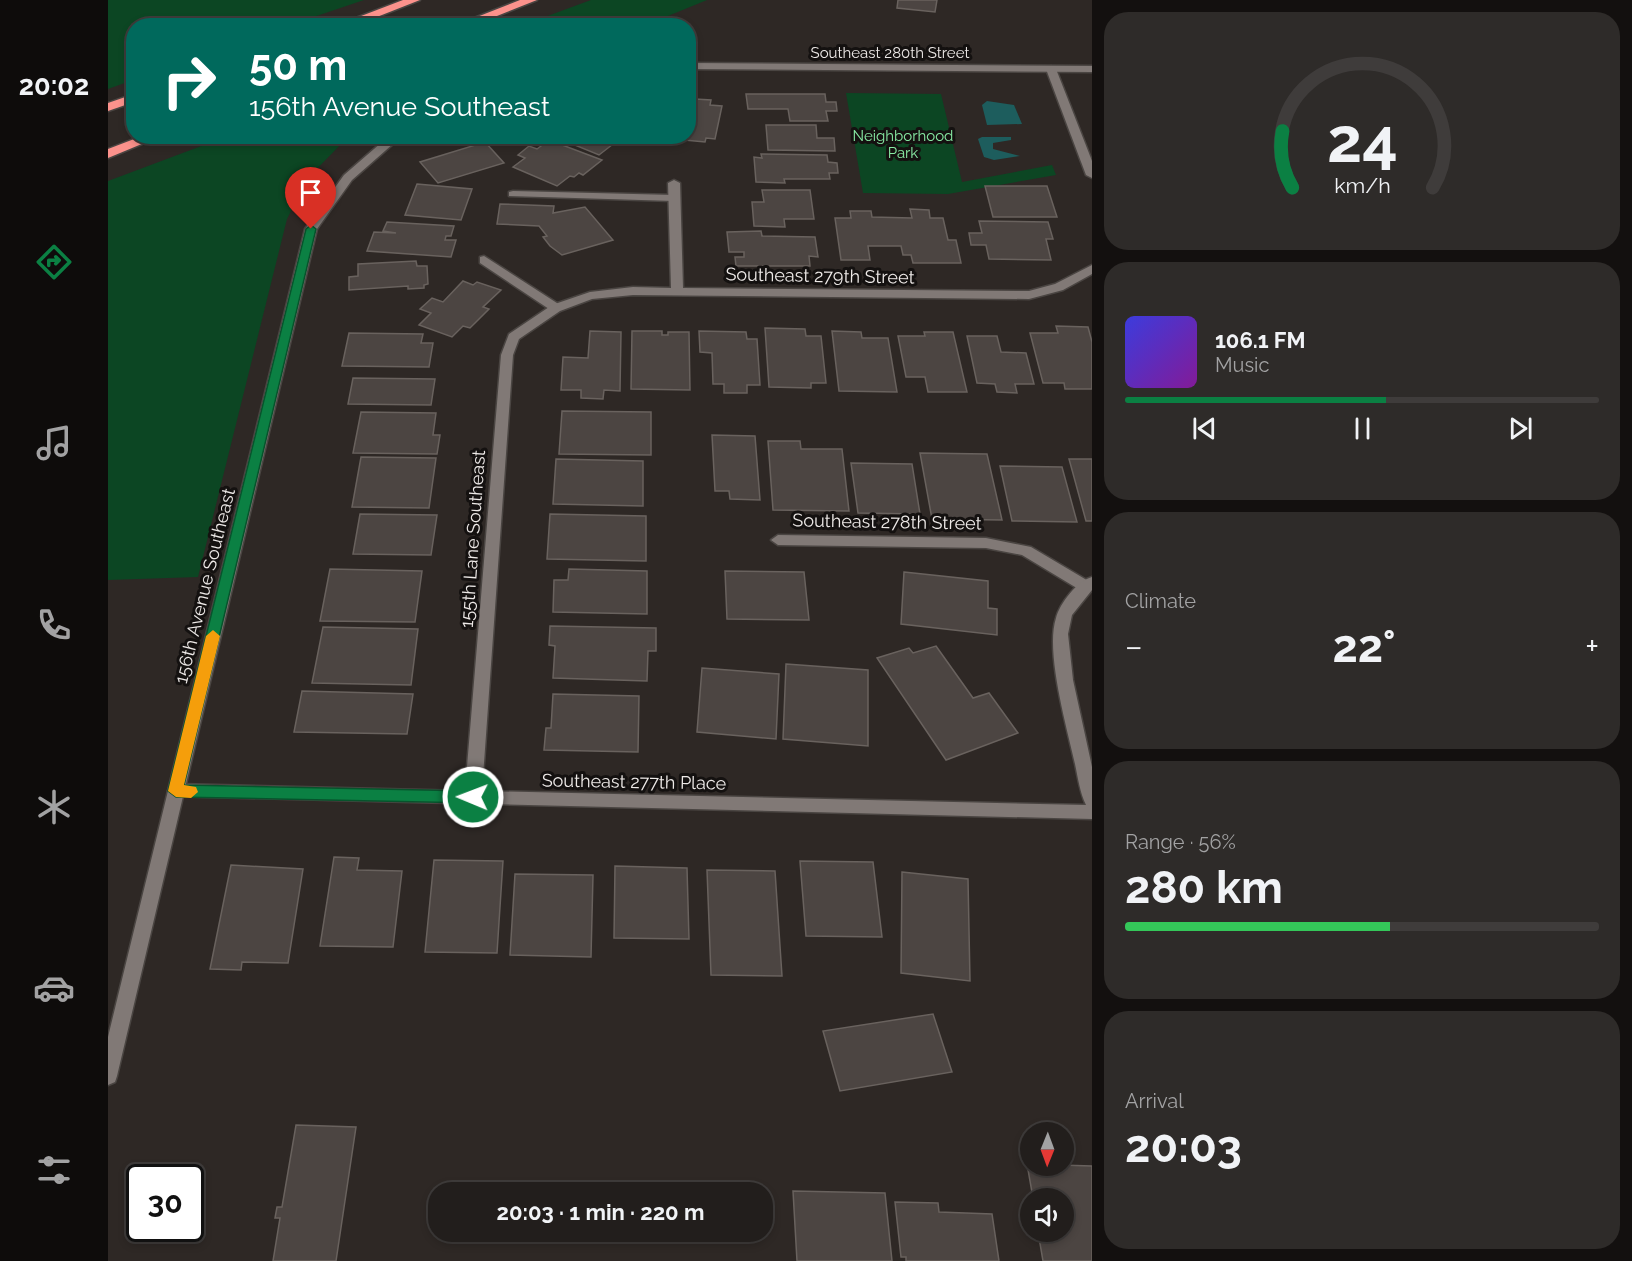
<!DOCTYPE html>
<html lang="en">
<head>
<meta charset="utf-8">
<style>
	body { margin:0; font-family:Raleway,sans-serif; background:#2e2b29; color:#f1f3f6; height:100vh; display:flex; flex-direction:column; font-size:22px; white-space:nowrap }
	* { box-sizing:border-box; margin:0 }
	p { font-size:20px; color:#a2a2a3 }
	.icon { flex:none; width:33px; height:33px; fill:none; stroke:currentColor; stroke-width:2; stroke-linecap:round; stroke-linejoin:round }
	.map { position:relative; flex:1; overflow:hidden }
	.drawer { display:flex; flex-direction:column; gap:12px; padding:12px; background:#13100f; width:540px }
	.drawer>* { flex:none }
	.guide { position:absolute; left:18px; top:18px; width:570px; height:126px; border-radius:24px; box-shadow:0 3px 9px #0003,0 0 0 2px #3f3c3b; background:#00695c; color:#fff; overflow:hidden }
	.needle { width:39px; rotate:181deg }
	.controls { position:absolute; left:912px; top:1122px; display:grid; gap:12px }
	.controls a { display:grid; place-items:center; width:54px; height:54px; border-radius:50%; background:#221e1c; box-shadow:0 3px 9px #0003,0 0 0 2px #3f3c3b; font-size:30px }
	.speed { position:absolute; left:18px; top:1164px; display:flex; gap:12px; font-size:30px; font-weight:700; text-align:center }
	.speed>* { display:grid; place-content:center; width:78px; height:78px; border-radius:50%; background:#221e1c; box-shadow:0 3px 9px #0003,0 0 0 2px #3f3c3b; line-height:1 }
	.speed .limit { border:3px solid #111; border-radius:9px; background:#fff; color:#111 }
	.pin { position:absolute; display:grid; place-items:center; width:51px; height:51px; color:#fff; margin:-62px -26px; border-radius:50% 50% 50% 0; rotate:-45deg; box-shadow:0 0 6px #0007 }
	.pin .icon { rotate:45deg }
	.me { position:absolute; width:66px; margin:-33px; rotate:271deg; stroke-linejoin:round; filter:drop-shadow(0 0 4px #0008) }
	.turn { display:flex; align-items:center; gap:21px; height:126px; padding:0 24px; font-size:27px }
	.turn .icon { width:78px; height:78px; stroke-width:2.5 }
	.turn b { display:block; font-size:42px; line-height:51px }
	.big { font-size:45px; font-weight:700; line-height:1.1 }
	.drawer .widget { flex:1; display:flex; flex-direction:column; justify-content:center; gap:9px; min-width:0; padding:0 21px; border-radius:24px; background:#2e2b29 }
	.drawer .dial { align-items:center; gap:0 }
	.dial svg { height:156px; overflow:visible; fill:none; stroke:#3f3c3b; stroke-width:7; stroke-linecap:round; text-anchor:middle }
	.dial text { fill:#f1f3f6; stroke:none }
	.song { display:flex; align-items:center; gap:18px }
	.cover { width:72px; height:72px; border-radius:9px; background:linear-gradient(135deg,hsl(240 70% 55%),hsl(290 70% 35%)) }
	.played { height:6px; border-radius:3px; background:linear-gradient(90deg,#0b8043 55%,#3f3c3b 55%) }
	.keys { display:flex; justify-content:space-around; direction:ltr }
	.heat { display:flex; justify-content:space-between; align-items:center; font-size:33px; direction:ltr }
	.charge { height:9px; border-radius:4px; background:linear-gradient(90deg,#34c759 56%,#3f3c3b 0) }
	.trip { position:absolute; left:320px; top:1182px; width:345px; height:60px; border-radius:24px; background:#221e1c; box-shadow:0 3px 9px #0003,0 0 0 2px #3f3c3b; font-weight:700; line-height:60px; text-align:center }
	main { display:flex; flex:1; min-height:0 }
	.tab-bar { display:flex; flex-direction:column; width:108px; justify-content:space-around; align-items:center; background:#0e0c0b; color:#a2a2a3 }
	.tab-bar .icon { width:42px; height:42px }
	.tab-bar .current { color:#0b8043 }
	.tab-bar b { font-size:27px; color:#f1f3f6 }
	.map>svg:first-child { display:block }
	.green { fill:#0c4623 }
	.water { fill:#1d5d5d }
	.building { fill:#4c4542; stroke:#69625e; stroke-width:1.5 }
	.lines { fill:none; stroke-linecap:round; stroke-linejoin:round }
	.service-casing { stroke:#4a4542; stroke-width:3 }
	.minor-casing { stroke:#4a4542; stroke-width:3 }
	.tertiary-casing { stroke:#4a4542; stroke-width:3 }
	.motorway-casing { stroke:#4a4542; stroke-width:3 }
	.service { fill:#817976; fill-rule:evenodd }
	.minor { fill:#817976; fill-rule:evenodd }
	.tertiary { fill:#817976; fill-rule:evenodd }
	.motorway { fill:#fc928c; fill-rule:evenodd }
	.route { fill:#0b8043; stroke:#07532c; stroke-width:1.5 }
	.slow { fill:#f59e0b }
	.labels { text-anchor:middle; stroke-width:6; stroke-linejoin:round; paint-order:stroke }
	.far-street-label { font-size:15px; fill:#ede9e7; stroke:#141110 }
	.far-park-label { font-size:15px; fill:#87e9a3; stroke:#141110 }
	.street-label { font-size:18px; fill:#ede9e7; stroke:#141110 }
</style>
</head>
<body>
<main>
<nav class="tab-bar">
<b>20:02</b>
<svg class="icon current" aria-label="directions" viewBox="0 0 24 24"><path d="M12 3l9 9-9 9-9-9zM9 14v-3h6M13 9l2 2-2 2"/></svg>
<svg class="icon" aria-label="music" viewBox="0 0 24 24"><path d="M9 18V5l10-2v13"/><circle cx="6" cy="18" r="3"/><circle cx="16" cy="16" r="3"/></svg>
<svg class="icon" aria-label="phone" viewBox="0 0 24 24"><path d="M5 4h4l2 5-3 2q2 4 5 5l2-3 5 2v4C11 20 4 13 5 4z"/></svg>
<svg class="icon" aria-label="climate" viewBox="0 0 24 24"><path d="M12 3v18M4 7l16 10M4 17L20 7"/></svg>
<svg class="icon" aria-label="car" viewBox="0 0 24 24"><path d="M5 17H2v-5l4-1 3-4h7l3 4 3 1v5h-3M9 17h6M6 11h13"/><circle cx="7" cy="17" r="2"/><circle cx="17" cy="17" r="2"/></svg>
<svg class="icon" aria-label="filters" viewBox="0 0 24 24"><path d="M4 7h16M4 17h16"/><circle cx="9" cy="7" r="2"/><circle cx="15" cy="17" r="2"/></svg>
</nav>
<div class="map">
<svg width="984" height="1261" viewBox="0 0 984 1261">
	<rect width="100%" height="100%" fill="#2e2825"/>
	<g class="green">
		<polygon points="0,0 256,0 182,25 26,26 25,80 0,89"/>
		<polygon points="483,0 599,0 538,25 415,25"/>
		<polygon points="738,93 833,94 854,182 944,165 948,175 840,194 755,193"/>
		<polygon points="120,136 240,137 200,178 179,219 90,577 0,580 0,181"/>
	</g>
	<g class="water">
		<polygon points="879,101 906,105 914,124 879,125 874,105"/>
		<polygon points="874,137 903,137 903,140 885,143 885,149 912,156 886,160 876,157 870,139"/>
	</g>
	<g class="building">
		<polygon points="790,0 829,0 827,12 789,8"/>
		<polygon points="638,94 717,94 718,102 728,102 729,111 718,111 720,121 682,121 680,109 640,109"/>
		<polygon points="587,99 603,100 602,105 614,106 607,139 598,138 597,142 566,139 567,136 580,136 580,103 586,104"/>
		<polygon points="658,125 708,125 709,138 726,138 727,151 660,150"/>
		<polygon points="445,136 499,136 509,141 491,155"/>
		<polygon points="517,136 552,136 526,145"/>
		<polygon points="441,140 494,160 475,175 471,173 466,177 462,176 449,186 405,167 417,158 410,155 421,146 429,149"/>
		<polygon points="377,142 396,163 330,183 312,162"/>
		<polygon points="653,154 719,155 720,162 729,163 730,173 721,173 722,179 676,179 677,183 648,182 646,157 654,158"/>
		<polygon points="309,184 364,189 353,220 297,215"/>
		<polygon points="877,186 939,186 949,217 885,217"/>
		<polygon points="654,190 702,190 706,219 676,219 677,227 646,226 644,202 656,202"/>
		<polygon points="392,204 446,206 445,213 477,207 505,240 454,255 442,246 435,237 439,236 431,226 389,224"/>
		<polygon points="802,209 821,210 822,218 835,218 840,240 848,240 853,263 805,263 803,255 795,255 793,246 760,246 762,260 733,260 727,218 743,218 742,211 763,211 764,217 804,218"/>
		<polygon points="871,221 940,222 945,239 938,239 943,260 881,259 878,245 863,245 861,233 874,233"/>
		<polygon points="279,222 346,226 343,236 338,236 337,240 348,240 343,257 259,251 266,232 288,233 275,231"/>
		<polygon points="653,231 654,236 707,237 710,257 701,256 702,266 628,266 627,257 636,257 636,252 621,252 619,232"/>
		<polygon points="308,261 309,266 319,266 320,284 316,285 316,288 300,289 300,286 241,290 241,277 250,276 250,264"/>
		<polygon points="355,281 365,285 369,282 393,290 375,307 381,309 362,328 355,326 344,337 311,325 323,313 312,309 324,298 335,302"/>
		<polygon points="948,326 980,327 984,342 984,389 957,389 956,383 935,383 922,333 950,333"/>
		<polygon points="657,328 697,329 698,336 713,336 718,383 703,383 703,388 661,387"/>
		<polygon points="482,331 513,332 512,391 496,390 495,399 473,398 473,390 453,390 455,357 480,358"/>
		<polygon points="524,331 554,331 554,335 560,335 560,332 581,332 582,390 523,389"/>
		<polygon points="591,331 638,332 639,339 649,339 652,385 639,385 639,393 616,393 616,384 605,384 604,353 592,352"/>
		<polygon points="724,331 753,332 754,338 780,338 789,392 731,391"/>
		<polygon points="816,332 845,332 859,392 820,392 817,377 798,377 790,336 817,336"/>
		<polygon points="241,333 315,334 313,343 325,343 321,367 234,366"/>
		<polygon points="859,336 889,336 893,352 918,353 926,384 907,384 909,393 889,392 887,384 869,383"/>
		<polygon points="245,378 327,379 323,405 240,404"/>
		<polygon points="454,411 543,412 543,455 451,454"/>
		<polygon points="253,412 328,413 325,435 332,435 329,454 245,453"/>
		<polygon points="604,435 647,436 652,500 622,499 621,491 607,491"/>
		<polygon points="660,441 692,441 693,449 734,449 741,511 665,510"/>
		<polygon points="812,453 879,454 894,520 824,519"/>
		<polygon points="253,457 328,458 321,508 244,507"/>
		<polygon points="448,459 535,461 535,506 445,504"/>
		<polygon points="961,459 984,459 984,521 978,521"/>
		<polygon points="743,463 804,464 812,514 750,513"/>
		<polygon points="892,466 954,467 969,522 904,521"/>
		<polygon points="252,514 329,515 323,555 245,554"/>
		<polygon points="442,514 538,516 538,561 439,559"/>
		<polygon points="222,569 314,571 307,622 212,621"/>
		<polygon points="461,569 539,571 539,614 445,612 446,580 460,580"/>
		<polygon points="617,571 696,572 701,620 619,619"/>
		<polygon points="796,572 880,581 880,608 889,609 889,635 793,624"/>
		<polygon points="442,626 548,628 548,651 540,651 539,681 445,678 447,646 441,645"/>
		<polygon points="215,627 310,629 303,685 204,683"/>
		<polygon points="828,646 865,698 881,693 910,733 838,760 769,658 801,648 805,653"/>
		<polygon points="678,664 760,670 760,746 675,739"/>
		<polygon points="594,668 671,674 668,739 589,732"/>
		<polygon points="194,691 305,694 299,734 186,732"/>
		<polygon points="445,694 531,696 530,752 436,750 438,728 443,728"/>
		<polygon points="226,857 251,858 249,870 294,871 285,947 212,946"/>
		<polygon points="326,860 395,861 389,953 317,952"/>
		<polygon points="692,861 765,862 774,937 698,936"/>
		<polygon points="123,865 195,869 180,963 134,962 133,970 102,969"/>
		<polygon points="507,866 579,868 581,939 506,938"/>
		<polygon points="599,870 667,871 674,976 603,975"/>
		<polygon points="794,872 860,879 862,981 793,973"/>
		<polygon points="407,874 485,875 483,957 402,955"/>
		<polygon points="825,1014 844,1072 732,1091 715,1031"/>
		<polygon points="188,1125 248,1127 228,1261 165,1261 172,1218 167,1218 169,1207 174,1207"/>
		<polygon points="919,1164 984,1166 984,1261 935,1261 930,1232 956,1232 956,1198 925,1198"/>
		<polygon points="685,1191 777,1193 784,1261 689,1261"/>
		<polygon points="787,1202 830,1203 831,1212 884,1214 891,1261 798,1261 798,1257 793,1257"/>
	</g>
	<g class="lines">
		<g class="service-casing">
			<g id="service">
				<polygon points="405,191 566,195 572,198 566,201 401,196 401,192"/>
				<polygon points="376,256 452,305 452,311 444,311 372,263 372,257"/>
				<polygon points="670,535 878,538 923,547 982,582 984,587 977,591 972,590 914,555 878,548 670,545 663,540"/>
			</g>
		</g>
		<g class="minor-casing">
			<g id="minor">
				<polygon points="943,66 948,69 984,161 984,178 978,175 938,69"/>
				<path d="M566 180 572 183 575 288 921 291 947 284 984 265V274L955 290 921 299 525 295 484 299 452 311 411 339 405 355 374 791 978 805C972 793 970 778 967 764 959 728 937 652 948 618 952 603 969 581 984 577V590L964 615 960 634 965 680 984 767V819L62 796 60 791 62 786 68 784 357 791 393 355 401 334 444 305 482 292 525 287 563 288 560 183Z"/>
			</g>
		</g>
		<g class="tertiary-casing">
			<g id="tertiary">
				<polygon points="580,63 984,66 984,72 580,69"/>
				<polygon points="281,136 294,136 244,180 209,229 9,1076 7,1082 0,1085 0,1037 197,229 236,175"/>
			</g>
		</g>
		<g class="motorway-casing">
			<g id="motorway">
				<polygon points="295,0 312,0 246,26 227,26"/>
				<polygon points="412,0 429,0 364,26 346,26"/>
				<polygon points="26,94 26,102 0,111 0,103"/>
				<polygon points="34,136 53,136 0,158 0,149"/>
			</g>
		</g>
		<use href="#service" class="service"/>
		<use href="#minor" class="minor"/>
		<use href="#tertiary" class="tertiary"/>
		<use href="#motorway" class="motorway"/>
	</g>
	<polygon class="route" points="203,225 208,229 76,785 365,791 372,797 365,803 68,797 60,791 198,229"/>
	<polygon class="slow" points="105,630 112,636 76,785 88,787 90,792 83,798 68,797 60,791 98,636"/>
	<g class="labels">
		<g class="far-street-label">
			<text x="782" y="58">Southeast 280th Street</text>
		</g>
		<g class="far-park-label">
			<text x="795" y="141">Neighborhood<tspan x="795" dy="17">Park</tspan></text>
		</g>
		<g class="street-label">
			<text transform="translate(712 276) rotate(1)" y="6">Southeast 279th Street</text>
			<text transform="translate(779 522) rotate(1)" y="6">Southeast 278th Street</text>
			<text transform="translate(365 539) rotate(-86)" y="6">155th Lane Southeast</text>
			<text transform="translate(97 586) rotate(-76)" y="6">156th Avenue Southeast</text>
			<text transform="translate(526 782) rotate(1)" y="6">Southeast 277th Place</text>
		</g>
	</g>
</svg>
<div class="controls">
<a><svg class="needle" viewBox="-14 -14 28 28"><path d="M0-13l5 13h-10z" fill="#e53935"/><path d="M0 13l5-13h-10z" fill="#a2a2a3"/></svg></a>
<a><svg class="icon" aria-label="sound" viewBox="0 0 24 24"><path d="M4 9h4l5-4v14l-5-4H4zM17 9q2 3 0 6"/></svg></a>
</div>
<div class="speed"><div class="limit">30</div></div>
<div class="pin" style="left:203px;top:229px;background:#d93025"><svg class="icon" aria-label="arrive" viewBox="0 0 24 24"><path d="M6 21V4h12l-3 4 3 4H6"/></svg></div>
<svg class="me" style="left:365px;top:797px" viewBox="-20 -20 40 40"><circle r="17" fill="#0b8043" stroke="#fff" stroke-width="3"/><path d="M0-11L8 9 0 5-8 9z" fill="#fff"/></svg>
<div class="trip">20:03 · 1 min · 220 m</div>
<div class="guide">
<div class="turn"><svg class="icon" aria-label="right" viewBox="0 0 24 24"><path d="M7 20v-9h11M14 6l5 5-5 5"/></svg><div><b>50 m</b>156th Avenue Southeast</div></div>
</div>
</div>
<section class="drawer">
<div class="widget dial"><svg viewBox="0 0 100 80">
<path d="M14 69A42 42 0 1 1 86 69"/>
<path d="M14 69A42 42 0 0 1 9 40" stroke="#0b8043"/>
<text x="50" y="56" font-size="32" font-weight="700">24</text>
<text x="50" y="72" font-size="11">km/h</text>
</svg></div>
<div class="widget">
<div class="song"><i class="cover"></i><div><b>106.1 FM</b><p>Music</p></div></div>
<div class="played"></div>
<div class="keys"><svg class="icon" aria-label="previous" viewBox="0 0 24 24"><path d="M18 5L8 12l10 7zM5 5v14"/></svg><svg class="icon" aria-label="pause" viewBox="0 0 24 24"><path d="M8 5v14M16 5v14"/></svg><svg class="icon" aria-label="next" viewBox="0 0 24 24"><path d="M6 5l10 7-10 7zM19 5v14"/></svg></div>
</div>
<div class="widget"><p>Climate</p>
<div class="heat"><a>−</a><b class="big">22°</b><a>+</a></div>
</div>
<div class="widget"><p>Range · 56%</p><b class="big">280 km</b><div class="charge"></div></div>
<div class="widget"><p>Arrival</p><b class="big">20:03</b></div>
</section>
</main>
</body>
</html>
